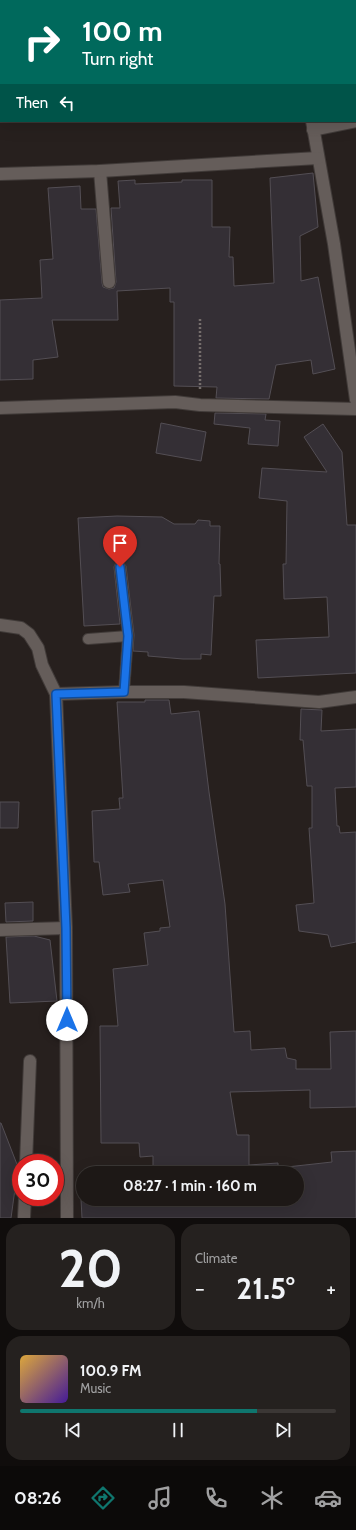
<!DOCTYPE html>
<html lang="en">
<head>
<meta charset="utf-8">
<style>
	body { margin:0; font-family:Cabin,sans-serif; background:#25211f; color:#f1f3f6; height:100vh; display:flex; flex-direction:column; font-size:15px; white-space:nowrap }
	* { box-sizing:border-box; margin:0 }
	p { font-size:13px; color:#a0a0a1 }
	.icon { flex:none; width:22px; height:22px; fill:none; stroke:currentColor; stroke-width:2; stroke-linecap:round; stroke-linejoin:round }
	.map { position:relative; height:1218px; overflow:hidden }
	.panel { display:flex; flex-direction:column; gap:6px; padding:6px; background:#100d0c; flex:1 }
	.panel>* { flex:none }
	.guide { position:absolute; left:0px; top:0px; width:356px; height:122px; box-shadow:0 4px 16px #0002,0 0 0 1px #3b3735; background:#00695c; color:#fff; overflow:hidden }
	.speed { position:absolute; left:12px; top:1154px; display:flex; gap:8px; font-size:20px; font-weight:700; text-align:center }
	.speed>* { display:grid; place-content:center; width:52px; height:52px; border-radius:50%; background:#1d1816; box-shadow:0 4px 16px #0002,0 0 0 1px #3b3735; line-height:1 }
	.speed .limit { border:6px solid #d22; background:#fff; color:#111 }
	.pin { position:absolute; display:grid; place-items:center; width:34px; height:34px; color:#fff; margin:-41px -17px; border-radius:50% 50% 50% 0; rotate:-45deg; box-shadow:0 0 4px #0007 }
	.pin .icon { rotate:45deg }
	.me { position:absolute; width:44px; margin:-22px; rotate:0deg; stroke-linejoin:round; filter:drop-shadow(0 0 3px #0008) }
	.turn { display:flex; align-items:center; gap:14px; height:84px; padding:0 16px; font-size:18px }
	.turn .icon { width:52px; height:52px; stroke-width:2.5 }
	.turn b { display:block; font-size:28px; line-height:34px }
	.then { display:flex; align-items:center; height:38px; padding:0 16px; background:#0003; gap:8px; font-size:15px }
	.big { font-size:30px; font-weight:700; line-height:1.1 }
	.panel .card { flex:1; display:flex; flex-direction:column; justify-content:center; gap:6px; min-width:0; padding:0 14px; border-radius:16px; background:#25211f }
	.panel .dial { align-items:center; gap:0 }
	.dial b { font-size:52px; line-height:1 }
	.song { display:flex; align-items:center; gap:12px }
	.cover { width:48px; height:48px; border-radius:6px; background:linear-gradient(135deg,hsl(40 70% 55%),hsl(260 70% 35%)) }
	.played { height:4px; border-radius:2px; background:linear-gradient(90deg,#0f766e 75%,#3b3735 75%) }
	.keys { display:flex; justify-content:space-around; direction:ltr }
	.heat { display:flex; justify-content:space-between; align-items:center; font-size:22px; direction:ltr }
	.panel .tiles { flex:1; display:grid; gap:6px; grid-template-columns:1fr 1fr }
	.card:last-child { grid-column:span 2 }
	.trip { position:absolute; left:76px; top:1166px; width:228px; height:40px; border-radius:20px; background:#1d1816; box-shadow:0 4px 16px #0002,0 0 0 1px #3b3735; font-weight:700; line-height:40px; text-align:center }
	.dock { display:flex; height:64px; justify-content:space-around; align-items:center; background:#0c0a09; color:#a0a0a1 }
	.dock .icon { width:28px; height:28px }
	.dock .selected { color:#0f766e }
	.dock b { font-size:18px; color:#f1f3f6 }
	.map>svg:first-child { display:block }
	.building { fill:#342f35; stroke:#534e54 }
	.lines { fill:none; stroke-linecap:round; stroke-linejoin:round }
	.service-casing { stroke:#413b39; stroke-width:12 }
	.minor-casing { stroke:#413b39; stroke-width:14 }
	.path { stroke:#756e6c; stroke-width:2.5; stroke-dasharray:2 2; stroke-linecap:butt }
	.service { stroke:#655d5a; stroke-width:10 }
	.minor { stroke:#655d5a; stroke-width:12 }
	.route-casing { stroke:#114b97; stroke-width:10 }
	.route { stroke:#1a73e8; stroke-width:7 }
</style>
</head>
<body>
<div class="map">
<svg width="356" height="1218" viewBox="0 0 356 1218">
	<rect width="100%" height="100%" fill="#27201e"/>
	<g class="building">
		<polygon points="313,173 318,227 300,236 301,281 318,277 335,369 313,374 311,360 276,365 269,399 216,398 217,387 174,386 174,302 170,302 170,288 117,291 118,320 52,320 58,357 33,360 33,379 0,380 0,300 42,298 40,260 53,259 48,188 80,186 81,209 96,209 102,283 103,287 109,289 114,288 116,282 111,208 120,208 118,181 135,180 135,184 182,182 182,180 212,180 212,227 230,227 229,257 233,257 234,286 274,283 270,178"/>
		<polygon points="215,413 266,414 265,420 280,421 278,446 248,444 250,428 214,424"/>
		<polygon points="161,423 206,432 201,461 156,453"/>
		<polygon points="323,424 342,452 347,525 356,525 356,673 258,678 256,640 329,637 327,597 284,599 283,564 286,564 287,501 259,498 262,468 327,472 304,437"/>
		<polygon points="117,516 162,517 174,524 195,524 198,520 210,521 210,526 220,526 219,564 220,564 221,596 214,596 211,655 201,654 201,659 183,659 148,656 148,652 133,651 134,635 126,566 122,561 116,562 114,567 120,624 84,626 78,518"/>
		<polygon points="145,700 169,700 171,714 199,711 209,792 225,904 234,1032 250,1031 251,1050 285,1048 287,1058 296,1060 296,1069 331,1069 330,1032 356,1031 356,1107 310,1108 310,1090 230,1092 237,1135 249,1135 249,1165 278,1163 278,1168 332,1162 331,1152 356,1151 356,1218 82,1218 81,1199 297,1199 297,1173 153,1173 153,1156 140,1157 139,1143 101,1143 100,1026 118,1026 113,969 148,965 144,933 160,931 160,928 170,927 163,880 128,884 130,892 103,895 99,862 94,862 92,811 120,809 119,798 123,798 117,702 145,702"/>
		<polygon points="301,709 322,710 321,731 356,729 356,787 335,788 337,826 339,826 340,833 356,832 356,942 331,947 328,935 299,931 296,905 314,903 309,828 312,828 312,786 307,786 303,740 300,740"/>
		<polygon points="0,802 19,802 18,828 0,828"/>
		<polygon points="33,902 33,921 6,922 5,903"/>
		<polygon points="6,937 34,936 50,940 57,1001 10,1003"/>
		<polygon points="0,1123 1,1123 18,1167 11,1218 0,1218"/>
	</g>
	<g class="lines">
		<g class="service-casing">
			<g id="service">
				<polyline points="26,1 30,0"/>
				<polyline points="0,8 1,8"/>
				<polyline points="120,567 128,636 124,692"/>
				<polyline points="88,639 128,636"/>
			</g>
		</g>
		<g class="minor-casing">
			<g id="minor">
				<polyline points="296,0 296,1"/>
				<polyline points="312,121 334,244 356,400"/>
				<polyline points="313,130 356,121"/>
				<polyline points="100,171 109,282"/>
				<polyline points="0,174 100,171 318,158"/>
				<polyline points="0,408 175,402 200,405 356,409"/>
				<polyline points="0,625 21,628 29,634 38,648 42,665 56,694 124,692 184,692 319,702 356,697"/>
				<polyline points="56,694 66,928 67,1218"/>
				<polyline points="0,930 66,928"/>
				<polyline points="26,1163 30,1061"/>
				<polyline points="24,1218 25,1197"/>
			</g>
		</g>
		<polyline class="path" points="200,389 200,319"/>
		<use href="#service" class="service"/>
		<use href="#minor" class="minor"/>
	</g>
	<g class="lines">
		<g class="route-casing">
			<polyline id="route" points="67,1020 66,928 56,694 124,692 128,636 120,567"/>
		</g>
		<use href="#route" class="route"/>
	</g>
</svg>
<div class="speed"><div class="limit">30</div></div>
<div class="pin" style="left:120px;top:567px;background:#d93025"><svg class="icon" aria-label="arrive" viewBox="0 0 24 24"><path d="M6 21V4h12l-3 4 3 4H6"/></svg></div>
<svg class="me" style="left:67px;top:1020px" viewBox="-20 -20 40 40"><circle r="19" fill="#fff"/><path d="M0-13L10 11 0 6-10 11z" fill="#1a73e8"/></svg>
<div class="trip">08:27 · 1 min · 160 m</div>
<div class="guide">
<div class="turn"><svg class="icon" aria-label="right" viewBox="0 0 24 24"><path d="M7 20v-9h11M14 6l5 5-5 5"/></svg><div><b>100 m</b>Turn right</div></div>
<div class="then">Then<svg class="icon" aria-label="left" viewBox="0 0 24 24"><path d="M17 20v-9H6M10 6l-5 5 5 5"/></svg></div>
</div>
</div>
<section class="panel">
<div class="tiles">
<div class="card dial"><b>20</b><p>km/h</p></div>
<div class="card"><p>Climate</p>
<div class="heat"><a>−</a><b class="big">21.5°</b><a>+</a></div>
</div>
<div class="card">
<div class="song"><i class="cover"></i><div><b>100.9 FM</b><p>Music</p></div></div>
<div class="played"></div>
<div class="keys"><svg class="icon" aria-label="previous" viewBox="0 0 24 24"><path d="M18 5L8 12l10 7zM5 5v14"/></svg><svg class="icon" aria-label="pause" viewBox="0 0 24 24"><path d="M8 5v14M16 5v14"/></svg><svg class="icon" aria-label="next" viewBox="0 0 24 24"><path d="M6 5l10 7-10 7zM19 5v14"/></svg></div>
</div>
</div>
</section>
<nav class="dock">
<b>08:26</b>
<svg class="icon selected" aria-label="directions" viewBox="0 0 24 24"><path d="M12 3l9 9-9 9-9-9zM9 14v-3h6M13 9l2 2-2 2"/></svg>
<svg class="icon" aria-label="music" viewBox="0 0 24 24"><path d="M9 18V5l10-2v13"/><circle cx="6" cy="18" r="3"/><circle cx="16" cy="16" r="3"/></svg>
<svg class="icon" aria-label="phone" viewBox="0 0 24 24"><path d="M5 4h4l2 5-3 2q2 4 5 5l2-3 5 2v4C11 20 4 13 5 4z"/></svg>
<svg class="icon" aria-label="climate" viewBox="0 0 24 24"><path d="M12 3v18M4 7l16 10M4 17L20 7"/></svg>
<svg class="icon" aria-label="car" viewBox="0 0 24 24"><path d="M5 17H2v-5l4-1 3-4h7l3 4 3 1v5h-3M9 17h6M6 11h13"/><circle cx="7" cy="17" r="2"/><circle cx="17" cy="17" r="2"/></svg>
</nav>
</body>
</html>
